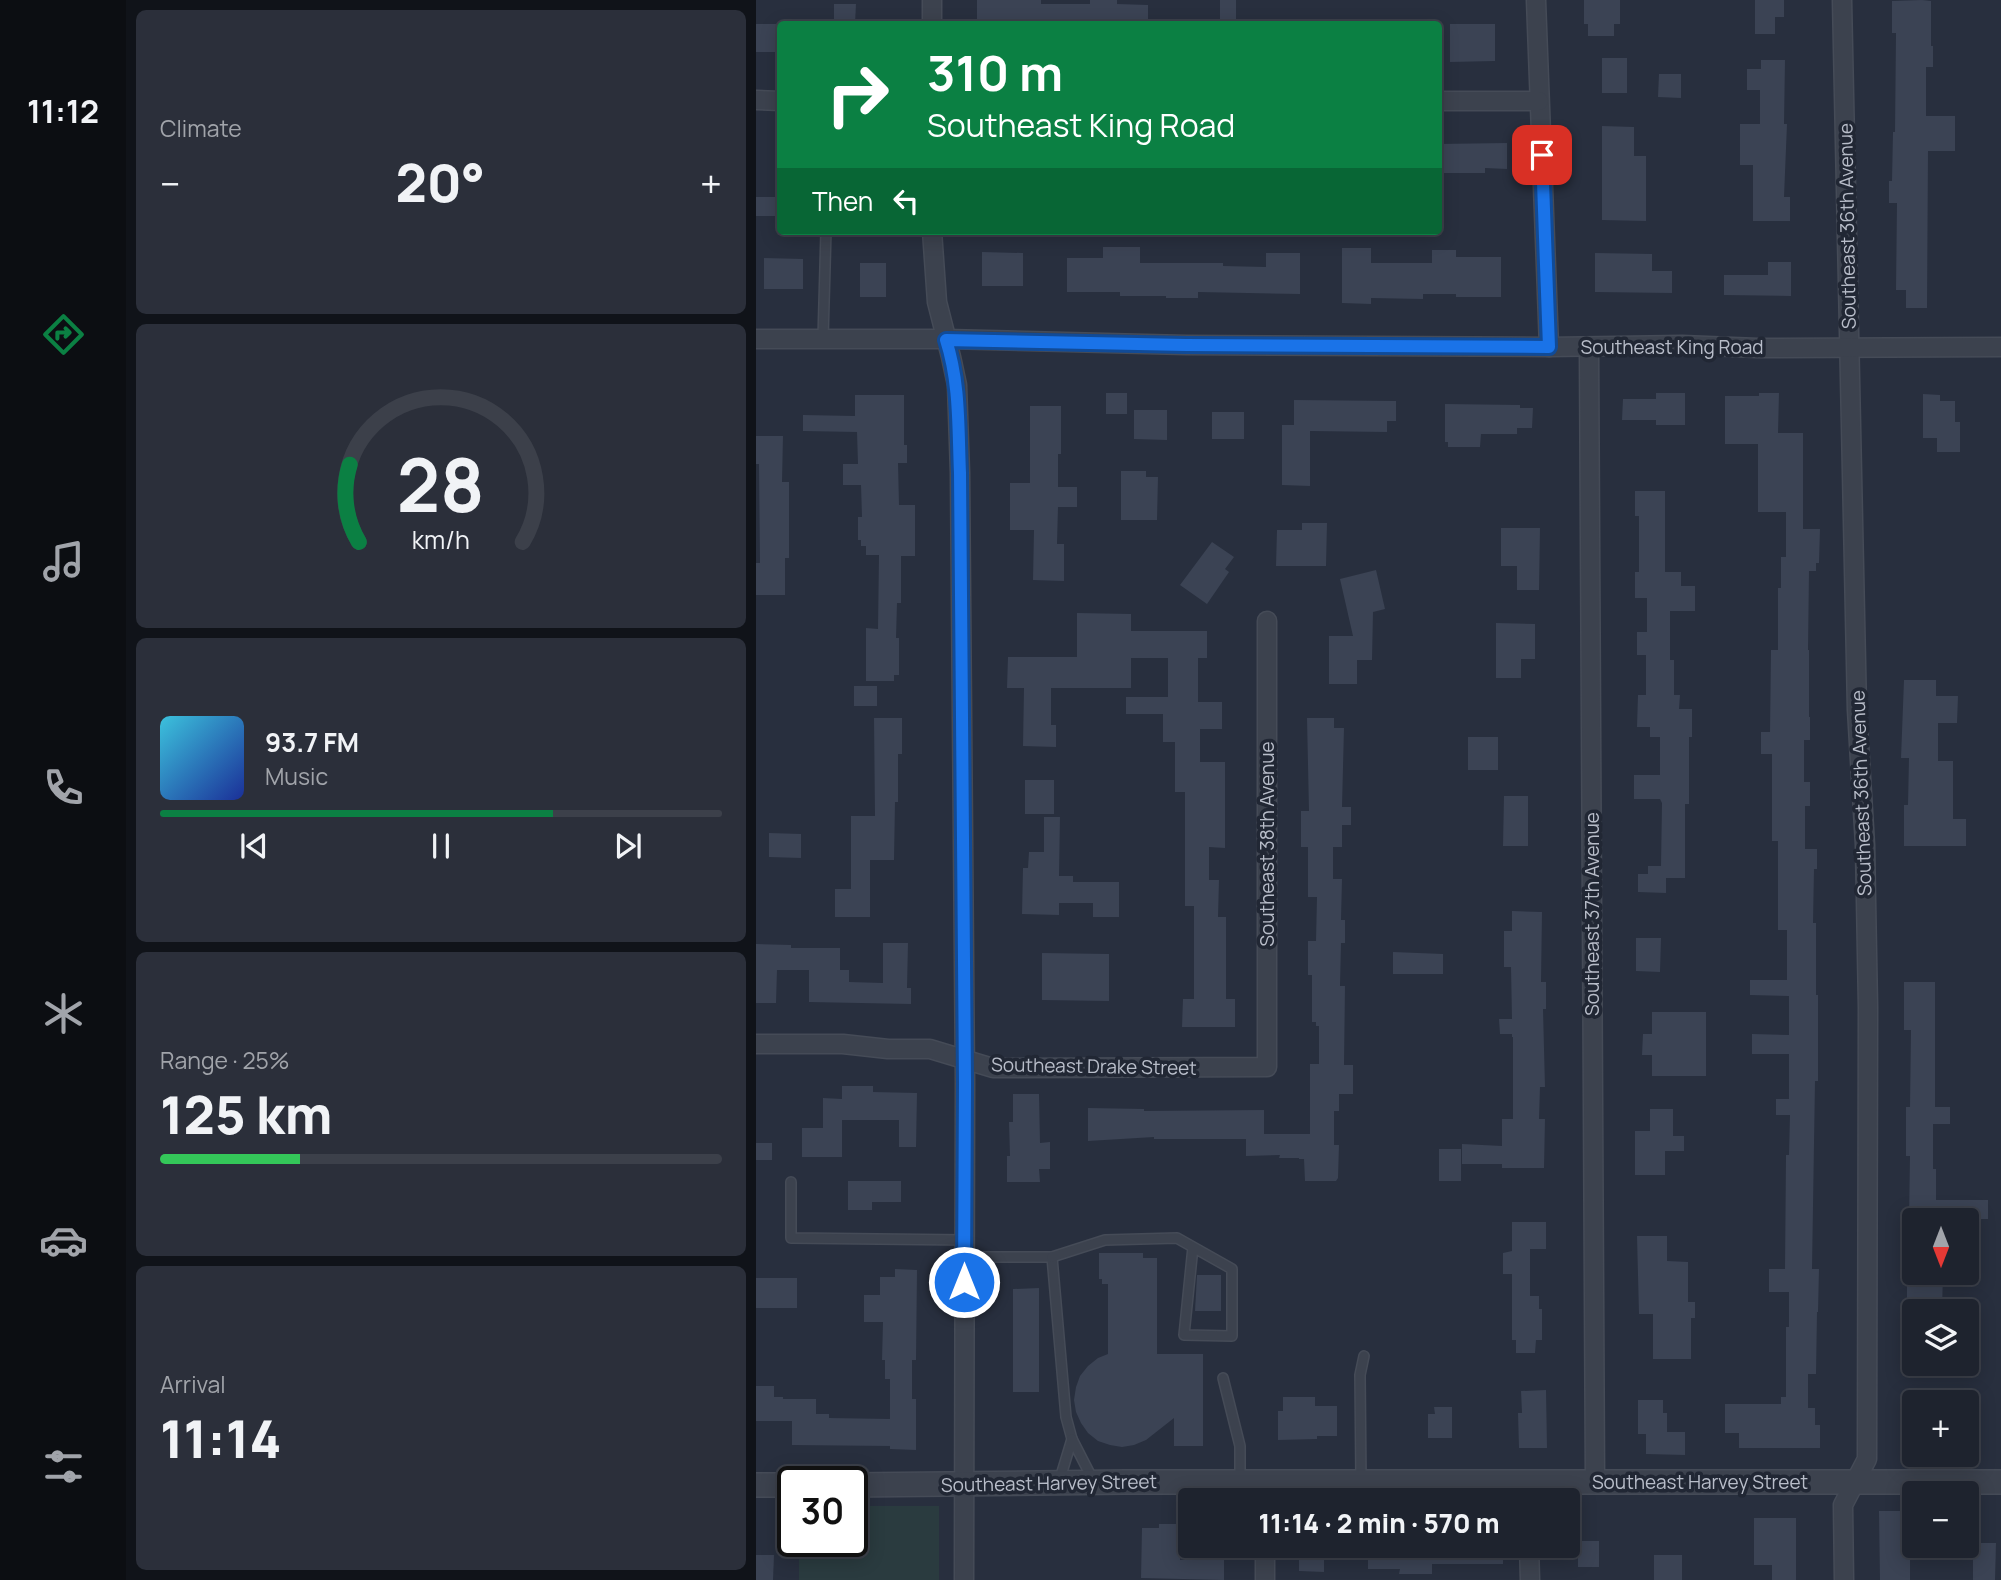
<!DOCTYPE html>
<html lang="en">
<head>
<meta charset="utf-8">
<style>
	body { margin:0; font-family:Manrope,sans-serif; background:#2b2f3a; color:#f1f3f6; height:100vh; display:flex; flex-direction:column; font-size:26px; white-space:nowrap }
	* { box-sizing:border-box; margin:0 }
	p { font-size:23px; color:#a1a4aa }
	.icon { flex:none; width:38px; height:38px; fill:none; stroke:currentColor; stroke-width:2; stroke-linecap:round; stroke-linejoin:round }
	.map { position:relative; flex:1; overflow:hidden }
	.side { display:flex; flex-direction:column; gap:10px; padding:10px; background:#101319; width:630px }
	.side>* { flex:none }
	.guide { position:absolute; left:21px; top:21px; width:665px; height:214px; border-radius:7px; box-shadow:0 4px 18px #0003,0 0 0 2px #3c404a; background:#0b8043; color:#fff; overflow:hidden }
	.needle { width:46px; rotate:180deg }
	.fabs { position:absolute; left:1146px; top:1208px; display:grid; gap:14px }
	.fabs a { display:grid; place-items:center; width:77px; height:77px; border-radius:7px; background:#1e232e; box-shadow:0 4px 18px #0003,0 0 0 2px #3c404a; font-size:35px }
	.speed { position:absolute; left:21px; top:1466px; display:flex; gap:14px; font-size:35px; font-weight:700; text-align:center }
	.speed>* { display:grid; place-content:center; width:91px; height:91px; border-radius:50%; background:#1e232e; box-shadow:0 4px 18px #0003,0 0 0 2px #3c404a; line-height:1 }
	.speed .limit { border:4px solid #111; border-radius:10px; background:#fff; color:#111 }
	.pin { position:absolute; display:grid; place-items:center; width:60px; height:60px; color:#fff; margin:-30px; border-radius:14px; box-shadow:0 4px 10px #0006 }
	.me { position:absolute; width:77px; margin:-38px; rotate:0deg; stroke-linejoin:round; filter:drop-shadow(0 0 5px #0008) }
	.turn { display:flex; align-items:center; gap:24px; height:147px; padding:0 35px; font-size:32px }
	.turn .icon { width:91px; height:91px; stroke-width:2.5 }
	.turn b { display:block; font-size:49px; line-height:60px }
	.then { display:flex; align-items:center; height:66px; padding:0 35px; background:#0003; gap:14px; font-size:26px }
	.big { font-size:52px; font-weight:800; line-height:1.1 }
	.side .tile { flex:1; display:flex; flex-direction:column; justify-content:center; gap:10px; min-width:0; padding:0 24px; border-radius:10px; background:#2b2f3a }
	.side .dial { align-items:center; gap:0 }
	.dial svg { height:182px; overflow:visible; fill:none; stroke:#3c404a; stroke-width:7; stroke-linecap:round; text-anchor:middle }
	.dial text { fill:#f1f3f6; stroke:none }
	.song { display:flex; align-items:center; gap:21px }
	.cover { width:84px; height:84px; border-radius:10px; background:linear-gradient(135deg,hsl(190 70% 55%),hsl(230 70% 35%)) }
	.played { height:7px; border-radius:4px; background:linear-gradient(90deg,#0b8043 70%,#3c404a 70%) }
	.keys { display:flex; justify-content:space-around; direction:ltr }
	.heat { display:flex; justify-content:space-between; align-items:center; font-size:38px; direction:ltr }
	.charge { height:10px; border-radius:5px; background:linear-gradient(90deg,#34c759 25%,#3c404a 0) }
	.trip { position:absolute; left:422px; top:1488px; width:402px; height:70px; border-radius:7px; background:#1e232e; box-shadow:0 4px 18px #0003,0 0 0 2px #3c404a; font-weight:800; line-height:70px; text-align:center }
	main { display:flex; flex:1; min-height:0 }
	.menu { display:flex; flex-direction:column; width:126px; justify-content:space-around; align-items:center; background:#0c0e12; color:#a1a4aa }
	.menu .icon { width:49px; height:49px }
	.menu .current { color:#0b8043 }
	.menu b { font-size:32px; color:#f1f3f6 }
	.map>svg:first-child { display:block }
	.green { fill:#2a3b3f }
	.building { fill:#3b4354 }
	.lines { fill:none; stroke-linecap:round; stroke-linejoin:round }
	.service-casing { stroke:#454b57; stroke-width:12 }
	.minor-casing { stroke:#454b57; stroke-width:21 }
	.tertiary-casing { stroke:#454b57; stroke-width:26 }
	.service { stroke:#3c424e; stroke-width:9 }
	.minor { stroke:#3c424e; stroke-width:18 }
	.tertiary { stroke:#3c424e; stroke-width:23 }
	.route-casing { stroke:#114b97; stroke-width:18 }
	.route { stroke:#1a73e8; stroke-width:12 }
	.labels { text-anchor:middle; stroke-width:7; stroke-linejoin:round; paint-order:stroke }
	.street-label { font-size:19px; fill:#b8bdc9; stroke:#212734 }
</style>
</head>
<body>
<main>
<nav class="menu">
<b>11:12</b>
<svg class="icon current" aria-label="directions" viewBox="0 0 24 24"><path d="M12 3l9 9-9 9-9-9zM9 14v-3h6M13 9l2 2-2 2"/></svg>
<svg class="icon" aria-label="music" viewBox="0 0 24 24"><path d="M9 18V5l10-2v13"/><circle cx="6" cy="18" r="3"/><circle cx="16" cy="16" r="3"/></svg>
<svg class="icon" aria-label="phone" viewBox="0 0 24 24"><path d="M5 4h4l2 5-3 2q2 4 5 5l2-3 5 2v4C11 20 4 13 5 4z"/></svg>
<svg class="icon" aria-label="climate" viewBox="0 0 24 24"><path d="M12 3v18M4 7l16 10M4 17L20 7"/></svg>
<svg class="icon" aria-label="car" viewBox="0 0 24 24"><path d="M5 17H2v-5l4-1 3-4h7l3 4 3 1v5h-3M9 17h6M6 11h13"/><circle cx="7" cy="17" r="2"/><circle cx="17" cy="17" r="2"/></svg>
<svg class="icon" aria-label="filters" viewBox="0 0 24 24"><path d="M4 7h16M4 17h16"/><circle cx="9" cy="7" r="2"/><circle cx="15" cy="17" r="2"/></svg>
</nav>
<section class="side">
<div class="tile"><p>Climate</p>
<div class="heat"><a>−</a><b class="big">20°</b><a>+</a></div>
</div>
<div class="tile dial"><svg viewBox="0 0 100 80">
<path d="M14 69A42 42 0 1 1 86 69"/>
<path d="M14 69A42 42 0 0 1 10 35" stroke="#0b8043"/>
<text x="50" y="56" font-size="32" font-weight="700">28</text>
<text x="50" y="72" font-size="11">km/h</text>
</svg></div>
<div class="tile">
<div class="song"><i class="cover"></i><div><b>93.7 FM</b><p>Music</p></div></div>
<div class="played"></div>
<div class="keys"><svg class="icon" aria-label="previous" viewBox="0 0 24 24"><path d="M18 5L8 12l10 7zM5 5v14"/></svg><svg class="icon" aria-label="pause" viewBox="0 0 24 24"><path d="M8 5v14M16 5v14"/></svg><svg class="icon" aria-label="next" viewBox="0 0 24 24"><path d="M6 5l10 7-10 7zM19 5v14"/></svg></div>
</div>
<div class="tile"><p>Range · 25%</p><b class="big">125 km</b><div class="charge"></div></div>
<div class="tile"><p>Arrival</p><b class="big">11:14</b></div>
</section>
<div class="map">
<svg width="1245" height="1580" viewBox="0 0 1245 1580">
	<rect width="100%" height="100%" fill="#282f3e"/>
	<polygon class="green" points="96,1506 183,1506 183,1580 43,1580 43,1542 96,1542"/>
	<g class="building">
		<polygon points="221,0 285,0 285,4 334,4 334,0 361,0 361,4 392,5 392,24 221,24"/>
		<rect x="464" y="0" width="16" height="24"/>
		<polygon points="828,0 864,0 864,24 858,24 858,36 832,36 832,24 828,24"/>
		<polygon points="999,0 1028,0 1028,17 1019,17 1019,34 999,34"/>
		<polygon points="1166,0 1175,1 1175,46 1177,46 1177,67 1170,67 1170,116 1199,116 1199,151 1172,151 1171,308 1150,308 1150,290 1140,290 1141,203 1133,203 1133,181 1136,181 1137,132 1139,132 1140,33 1136,33 1136,1"/>
		<polygon points="78,4 100,4 99,24 78,24"/>
		<rect x="0" y="24" width="24" height="28"/>
		<polygon points="694,24 739,24 739,61 694,62"/>
		<rect x="846" y="58" width="25" height="35"/>
		<polygon points="1005,60 1029,60 1028,124 1031,124 1028,197 1034,197 1034,221 997,221 997,165 984,165 984,124 1004,124 1004,90 991,90 991,69 1005,69"/>
		<polygon points="903,74 925,74 925,98 902,97"/>
		<polygon points="846,126 878,127 878,156 890,156 890,221 846,220"/>
		<polygon points="751,143 751,169 729,168 729,173 682,173 682,144"/>
		<rect x="0" y="197" width="24" height="19"/>
		<polygon points="347,247 384,247 384,263 467,263 467,266 510,267 510,253 544,253 544,294 442,292 442,298 410,298 410,296 364,296 364,292 311,292 311,258 347,258"/>
		<polygon points="586,248 615,248 615,263 676,263 676,250 700,250 700,257 745,257 745,297 700,297 700,294 667,294 667,299 615,298 615,304 586,303"/>
		<polygon points="226,252 267,253 267,286 226,286"/>
		<polygon points="839,253 896,254 896,271 916,271 916,293 839,292"/>
		<polygon points="8,258 47,259 47,289 8,289"/>
		<polygon points="1012,262 1035,262 1035,296 968,295 968,275 1012,275"/>
		<rect x="104" y="263" width="26" height="34"/>
		<rect x="350" y="393" width="21" height="21"/>
		<polygon points="900,393 929,393 929,425 900,425 900,420 866,420 867,399 900,399"/>
		<polygon points="1003,393 1023,393 1022,433 1047,433 1047,529 1064,529 1063,563 1060,563 1060,571 1053,571 1052,650 1053,650 1053,717 1054,717 1054,740 1048,740 1048,782 1054,782 1054,806 1049,806 1049,849 1061,849 1061,869 1058,869 1057,923 1060,923 1060,995 1062,995 1062,1081 1059,1081 1056,1269 1063,1269 1062,1312 1061,1312 1060,1374 1052,1374 1052,1408 1059,1408 1059,1425 1064,1425 1064,1448 983,1448 983,1433 969,1433 969,1404 1025,1404 1025,1397 1030,1397 1030,1327 1033,1327 1033,1292 1013,1292 1013,1269 1029,1269 1030,1155 1033,1155 1034,1115 1020,1115 1020,1099 1033,1099 1033,1054 996,1054 996,1034 1033,1035 1033,996 994,995 994,980 1031,980 1031,930 1022,930 1022,841 1016,841 1016,754 1005,754 1005,732 1014,732 1015,650 1022,650 1022,588 1025,588 1025,557 1030,557 1030,512 1002,512 1002,444 969,444 969,396 1003,396"/>
		<polygon points="1167,394 1184,395 1184,401 1199,401 1199,422 1204,422 1204,452 1181,452 1181,438 1167,438"/>
		<polygon points="99,395 148,395 148,445 151,445 151,463 142,463 143,505 159,505 159,556 145,556 145,603 141,603 140,638 143,638 143,675 138,675 138,681 110,681 110,628 122,629 123,555 110,555 110,546 105,546 105,540 102,540 102,517 106,517 105,485 87,485 87,464 102,464 101,432 47,431 47,415 99,416"/>
		<polygon points="538,400 640,401 640,421 631,421 631,432 554,431 554,486 526,485 526,425 538,425"/>
		<polygon points="689,404 764,405 764,408 777,408 776,428 761,428 761,434 725,434 724,447 692,447 692,442 689,442"/>
		<polygon points="274,406 305,406 305,454 302,454 302,487 321,487 321,507 302,507 301,544 308,544 308,581 277,580 278,530 254,530 254,483 274,483"/>
		<polygon points="378,410 411,410 411,440 378,439"/>
		<rect x="456" y="412" width="32" height="27"/>
		<polygon points="0,436 27,436 26,482 33,482 33,558 29,558 29,595 0,595 0,563 4,563 3,464 0,464"/>
		<polygon points="365,471 390,471 390,477 402,477 401,520 365,520"/>
		<polygon points="879,491 909,491 909,572 925,572 925,586 939,586 939,611 914,611 914,660 918,660 918,695 924,695 923,709 936,709 936,737 933,737 933,804 929,804 929,878 910,878 910,893 882,892 882,874 892,874 892,866 905,866 906,803 904,799 878,799 878,775 904,775 904,737 894,737 894,727 881,727 882,695 890,695 890,655 881,655 881,632 891,632 891,598 879,598 879,572 883,572 883,516 879,516"/>
		<polygon points="546,523 571,523 570,566 520,566 521,530 546,530"/>
		<polygon points="745,528 784,528 783,590 761,590 761,566 745,566"/>
		<polygon points="456,542 478,557 469,569 473,572 451,604 424,585"/>
		<polygon points="620,570 629,609 617,612 616,660 601,660 601,684 573,684 573,636 597,636 584,579"/>
		<polygon points="321,613 375,614 375,631 451,631 451,658 442,658 442,702 466,702 466,729 444,729 444,762 469,762 469,848 453,847 453,880 463,880 462,917 470,917 470,999 479,999 479,1027 426,1027 427,999 438,999 438,906 429,906 429,792 419,792 419,742 407,742 407,714 370,714 370,697 412,697 412,658 375,658 375,688 295,688 295,725 300,725 300,747 267,746 268,688 251,688 252,657 321,657"/>
		<polygon points="740,623 779,624 779,659 765,659 765,678 740,678"/>
		<polygon points="1148,680 1180,680 1180,696 1202,696 1201,723 1182,723 1182,761 1197,761 1197,819 1210,819 1210,846 1148,846 1148,805 1152,805 1153,758 1145,758"/>
		<rect x="98" y="686" width="23" height="20"/>
		<polygon points="118,718 146,718 146,754 142,754 142,802 139,802 138,860 114,860 114,917 79,917 79,889 95,889 95,816 119,816"/>
		<polygon points="551,718 578,718 578,728 588,728 586,807 595,807 595,825 586,825 586,847 577,847 577,879 586,879 585,920 589,920 589,943 585,943 584,986 589,986 588,1065 597,1065 597,1094 583,1094 583,1111 578,1111 578,1145 583,1145 582,1178 580,1181 549,1181 548,1159 543,1159 543,1158 523,1158 524,1155 490,1156 490,1139 398,1139 398,1137 332,1141 332,1108 388,1109 388,1111 508,1110 508,1134 554,1134 554,1064 563,1064 563,1026 560,1026 560,1022 556,1022 556,975 552,975 552,941 560,941 561,897 552,897 552,847 545,847 545,811 553,811"/>
		<rect x="712" y="737" width="30" height="33"/>
		<rect x="269" y="780" width="29" height="34"/>
		<polygon points="748,796 772,796 772,846 747,846"/>
		<polygon points="288,817 304,817 303,876 317,876 317,882 363,882 363,917 337,917 337,903 303,903 303,915 266,914 267,868 272,868 273,852 288,852"/>
		<polygon points="13,833 45,834 45,858 13,857"/>
		<polygon points="756,911 786,912 785,982 790,982 790,1009 787,1009 789,1087 784,1087 783,1119 789,1119 788,1168 746,1168 746,1164 706,1164 706,1144 746,1146 746,1119 757,1119 757,1037 756,1037 756,1034 744,1034 743,1019 756,1019 755,967 748,967 748,931 756,931"/>
		<polygon points="880,938 905,938 904,972 880,971"/>
		<polygon points="127,943 152,943 151,988 155,988 155,1004 53,1002 53,970 21,970 20,1003 0,1003 0,944 35,945 35,948 84,948 84,970 93,970 93,982 127,983"/>
		<polygon points="637,952 687,954 687,974 637,974"/>
		<polygon points="286,953 353,954 353,1001 286,1000"/>
		<polygon points="1148,982 1179,982 1179,1107 1194,1107 1194,1124 1177,1124 1177,1169 1180,1169 1180,1200 1232,1200 1232,1219 1153,1220 1154,1156 1150,1156 1150,1107 1154,1107 1155,1030 1148,1030"/>
		<polygon points="896,1012 950,1012 950,1076 896,1076 896,1055 886,1055 887,1034 896,1034"/>
		<polygon points="86,1086 117,1086 117,1092 161,1093 160,1147 143,1147 143,1120 86,1120 86,1157 46,1157 46,1128 67,1128 67,1098 86,1099"/>
		<polygon points="257,1094 283,1094 284,1143 294,1142 294,1169 283,1169 284,1182 251,1182 251,1156 254,1156 253,1122 257,1122"/>
		<polygon points="894,1109 917,1109 917,1136 928,1136 928,1151 909,1151 909,1175 879,1175 879,1131 894,1131"/>
		<rect x="0" y="1143" width="16" height="17"/>
		<rect x="683" y="1149" width="22" height="32"/>
		<polygon points="92,1181 145,1181 145,1202 116,1202 116,1210 92,1210"/>
		<polygon points="756,1222 790,1222 790,1249 774,1249 774,1296 783,1296 783,1309 786,1309 786,1340 780,1340 779,1353 760,1353 760,1340 756,1340 756,1274 747,1274 747,1253 756,1251"/>
		<polygon points="881,1236 911,1236 911,1261 932,1262 932,1302 939,1302 939,1318 935,1318 935,1359 897,1359 897,1314 883,1314"/>
		<polygon points="343,1253 387,1253 387,1258 401,1258 401,1354 447,1354 447,1446 418,1446 418,1418 390,1440 378,1445 366,1447 354,1445 342,1441 332,1433 325,1423 320,1412 318,1400 320,1387 324,1376 332,1366 342,1358 352,1354 352,1284 346,1284 346,1279 343,1279"/>
		<polygon points="139,1269 161,1270 160,1360 156,1360 156,1399 160,1399 160,1450 134,1449 134,1446 36,1445 36,1421 0,1421 0,1386 18,1386 18,1397 27,1397 27,1399 60,1399 60,1414 73,1414 73,1418 134,1419 134,1379 129,1379 129,1360 126,1360 127,1322 108,1322 108,1295 124,1295 124,1277 139,1277"/>
		<polygon points="1151,1272 1187,1272 1186,1311 1151,1311"/>
		<polygon points="441,1275 465,1275 465,1311 439,1311"/>
		<rect x="0" y="1278" width="41" height="30"/>
		<polygon points="283,1288 283,1392 257,1392 257,1289"/>
		<polygon points="790,1390 791,1448 763,1448 762,1413 766,1413 765,1391"/>
		<polygon points="527,1397 559,1397 559,1406 581,1406 581,1436 561,1436 561,1439 522,1440 522,1411 527,1411"/>
		<polygon points="882,1400 907,1400 907,1413 911,1413 911,1432 929,1432 929,1455 890,1454 890,1434 882,1434"/>
		<polygon points="678,1407 696,1407 696,1438 672,1438 672,1414 679,1414"/>
		<polygon points="1123,1511 1154,1511 1154,1580 1124,1580"/>
		<polygon points="998,1518 1040,1518 1040,1580 1016,1580 1016,1565 998,1565"/>
		<polygon points="403,1524 424,1524 424,1560 468,1560 468,1580 385,1578 386,1528 403,1528"/>
		<rect x="822" y="1541" width="21" height="26"/>
		<polygon points="1217,1543 1240,1543 1239,1580 1217,1580"/>
		<polygon points="543,1545 568,1545 568,1572 543,1571"/>
		<polygon points="612,1545 747,1545 747,1564 676,1564 676,1574 643,1574 644,1569 612,1569"/>
		<polygon points="0,1555 18,1555 17,1580 0,1580"/>
		<rect x="898" y="1555" width="28" height="25"/>
	</g>
	<g class="lines">
		<g class="service-casing">
			<g id="service">
				<polyline points="67,339 70,231"/>
				<polyline points="35,1182 35,1238 209,1240"/>
				<polyline points="208,1257 296,1257 310,1417 316,1439"/>
				<polyline points="296,1257 349,1240 421,1238 476,1269 476,1336 428,1335 437,1247"/>
				<polyline points="467,1378 484,1446 484,1480"/>
				<polyline points="605,1480 604,1375 608,1356"/>
				<polyline points="303,1482 316,1439 337,1480"/>
			</g>
		</g>
		<g class="minor-casing">
			<g id="minor">
				<polyline points="780,0 793,347"/>
				<polyline points="1086,0 1101,710 1109,845 1112,1008 1111,1459 1087,1505 1088,1580"/>
				<polyline points="176,24 176,0"/>
				<polyline points="0,100 24,101"/>
				<polyline points="682,101 783,101"/>
				<polyline points="176,231 181,302 195,357 201,385 204,473 209,1083 208,1580"/>
				<polyline points="0,339 190,339 430,345 793,347 926,345 1002,348 1245,347"/>
				<polyline points="833,347 839,1482"/>
				<polyline points="0,1044 87,1044 132,1049 174,1049 237,1068 511,1067 511,621"/>
				<polyline points="773,1545 774,1580"/>
				<polyline points="509,1580 509,1545"/>
			</g>
		</g>
		<g class="tertiary-casing">
			<g id="tertiary">
				<polyline points="0,1485 37,1485"/>
				<polyline points="96,1485 369,1482 1245,1482"/>
			</g>
		</g>
		<use href="#service" class="service"/>
		<use href="#minor" class="minor"/>
		<use href="#tertiary" class="tertiary"/>
	</g>
	<g class="lines">
		<g class="route-casing">
			<path id="route" d="M208 1282 209 1083 204 473C202 428 204 383 190 340L430 345 793 347 786 155"/>
		</g>
		<use href="#route" class="route"/>
	</g>
	<g class="labels">
		<g class="street-label">
			<text transform="translate(1091 226) rotate(-91)" y="7">Southeast 36th Avenue</text>
			<text x="916" y="354">Southeast King Road</text>
			<text transform="translate(1105 793) rotate(-92)" y="7">Southeast 36th Avenue</text>
			<text transform="translate(511 844) rotate(-90)" y="7">Southeast 38th Avenue</text>
			<text transform="translate(836 914) rotate(-90)" y="7">Southeast 37th Avenue</text>
			<text transform="translate(338 1066) rotate(1)" y="7">Southeast Drake Street</text>
			<text x="944" y="1489">Southeast Harvey Street</text>
			<text transform="translate(293 1483) rotate(-1)" y="7">Southeast Harvey Street</text>
		</g>
	</g>
</svg>
<div class="fabs">
<a><svg class="needle" viewBox="-14 -14 28 28"><path d="M0-13l5 13h-10z" fill="#e53935"/><path d="M0 13l5-13h-10z" fill="#a1a4aa"/></svg></a>
<a><svg class="icon" aria-label="layers" viewBox="0 0 24 24"><path d="M12 4l9 5-9 5-9-5zM3 14l9 5 9-5"/></svg></a>
<a>+</a>
<a>−</a>
</div>
<div class="speed"><div class="limit">30</div></div>
<div class="pin" style="left:786px;top:155px;background:#d93025"><svg class="icon" aria-label="arrive" viewBox="0 0 24 24"><path d="M6 21V4h12l-3 4 3 4H6"/></svg></div>
<svg class="me" style="left:208px;top:1282px" viewBox="-20 -20 40 40"><circle r="17" fill="#1a73e8" stroke="#fff" stroke-width="3"/><path d="M0-11L8 9 0 5-8 9z" fill="#fff"/></svg>
<div class="trip">11:14 · 2 min · 570 m</div>
<div class="guide">
<div class="turn"><svg class="icon" aria-label="right" viewBox="0 0 24 24"><path d="M7 20v-9h11M14 6l5 5-5 5"/></svg><div><b>310 m</b>Southeast King Road</div></div>
<div class="then">Then<svg class="icon" aria-label="left" viewBox="0 0 24 24"><path d="M17 20v-9H6M10 6l-5 5 5 5"/></svg></div>
</div>
</div>
</main>
</body>
</html>
